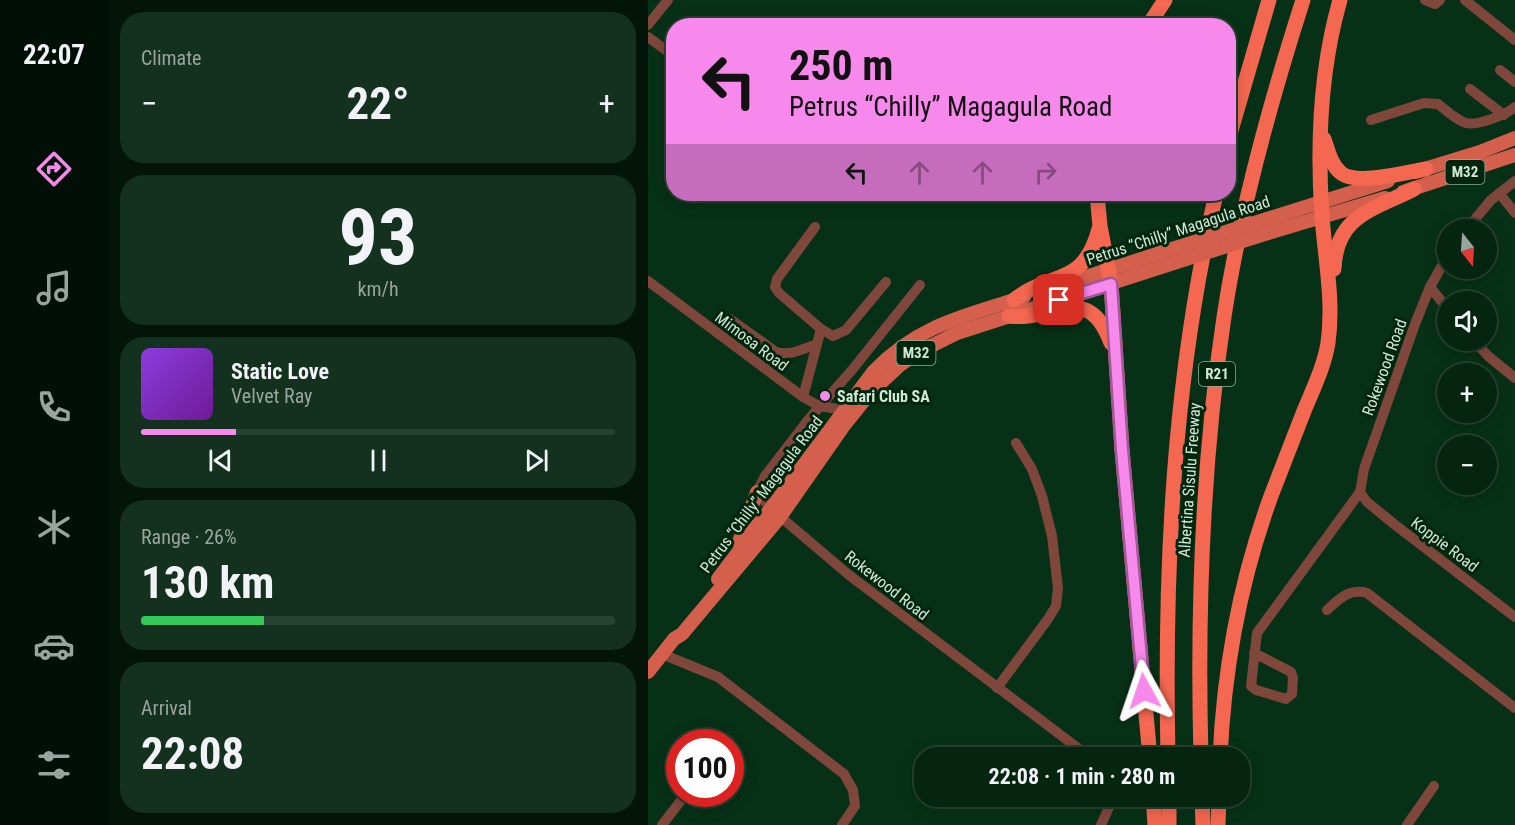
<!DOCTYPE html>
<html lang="en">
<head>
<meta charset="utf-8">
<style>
	body { margin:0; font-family:"Roboto Condensed",sans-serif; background:#13311e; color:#f1f3f6; height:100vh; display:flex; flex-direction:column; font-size:22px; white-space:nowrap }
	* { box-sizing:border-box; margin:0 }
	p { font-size:20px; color:#97a59f }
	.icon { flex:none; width:33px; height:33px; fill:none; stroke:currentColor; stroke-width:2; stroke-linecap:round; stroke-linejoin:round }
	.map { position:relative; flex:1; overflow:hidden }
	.side { display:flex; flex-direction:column; gap:12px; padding:12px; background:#031409; width:540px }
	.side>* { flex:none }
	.guide { position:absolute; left:18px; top:18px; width:570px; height:183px; border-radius:24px; box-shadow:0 3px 15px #0003,0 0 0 2px #264230; background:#f788ec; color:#111; overflow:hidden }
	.needle { width:39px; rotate:163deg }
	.buttons { position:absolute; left:789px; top:219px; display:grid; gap:12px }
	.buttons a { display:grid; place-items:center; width:60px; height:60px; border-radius:50%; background:#052510; box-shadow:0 3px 15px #0003,0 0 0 2px #264230; font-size:30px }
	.speed { position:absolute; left:18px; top:729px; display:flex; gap:12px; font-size:30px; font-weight:700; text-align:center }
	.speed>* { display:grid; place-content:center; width:78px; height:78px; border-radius:50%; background:#052510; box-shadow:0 3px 15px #0003,0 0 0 2px #264230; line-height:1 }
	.speed .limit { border:9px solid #d22; background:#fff; color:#111 }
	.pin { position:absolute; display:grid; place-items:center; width:51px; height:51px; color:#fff; margin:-26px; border-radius:12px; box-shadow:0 3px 9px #0006 }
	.me { position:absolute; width:66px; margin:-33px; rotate:355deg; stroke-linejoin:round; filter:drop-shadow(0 0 4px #0008) }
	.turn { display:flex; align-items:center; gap:21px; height:126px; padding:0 24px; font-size:27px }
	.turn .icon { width:78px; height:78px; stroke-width:2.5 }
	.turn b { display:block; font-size:42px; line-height:51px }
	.lanes { display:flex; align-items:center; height:57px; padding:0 24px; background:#0003; justify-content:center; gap:30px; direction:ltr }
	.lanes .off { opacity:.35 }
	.big { font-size:45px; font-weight:700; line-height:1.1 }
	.side .tile { flex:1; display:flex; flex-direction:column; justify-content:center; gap:9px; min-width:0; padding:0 21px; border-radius:24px; background:#13311e }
	.side .dial { align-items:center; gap:0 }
	.dial b { font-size:78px; line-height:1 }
	.song { display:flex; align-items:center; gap:18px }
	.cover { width:72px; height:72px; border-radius:9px; background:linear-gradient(135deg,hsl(270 70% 55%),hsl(280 70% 35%)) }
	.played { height:6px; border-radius:3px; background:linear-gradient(90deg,#f788ec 20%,#264230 20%) }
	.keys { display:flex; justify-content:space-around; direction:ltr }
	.heat { display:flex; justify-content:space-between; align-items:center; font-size:33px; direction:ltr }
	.charge { height:9px; border-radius:4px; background:linear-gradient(90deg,#34c759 26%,#264230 0) }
	.trip { position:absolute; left:266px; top:747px; width:336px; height:60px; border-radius:24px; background:#052510; box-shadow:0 3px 15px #0003,0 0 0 2px #264230; font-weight:700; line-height:60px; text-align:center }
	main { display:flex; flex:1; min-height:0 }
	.menu { display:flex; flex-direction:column; width:108px; justify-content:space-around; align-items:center; background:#020f06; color:#97a59f }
	.menu .icon { width:42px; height:42px }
	.menu .selected { color:#f788ec }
	.menu b { font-size:27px; color:#f1f3f6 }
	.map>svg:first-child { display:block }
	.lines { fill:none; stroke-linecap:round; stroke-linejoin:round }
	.minor { stroke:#7f463c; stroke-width:10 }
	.major { stroke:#d35f4c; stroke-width:14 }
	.highway { stroke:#f46751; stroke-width:15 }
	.major-bridge { stroke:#d35f4c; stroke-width:14 }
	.route-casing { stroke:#a15899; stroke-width:15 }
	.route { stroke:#f788ec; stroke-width:10 }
	.poi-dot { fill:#f788ec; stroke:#00270d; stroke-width:2 }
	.labels { text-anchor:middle; stroke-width:6; stroke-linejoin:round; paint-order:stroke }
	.shield { fill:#00270d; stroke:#93ad9a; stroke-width:1.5 }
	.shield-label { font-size:15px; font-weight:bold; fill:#d2e7d6 }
	.street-label { font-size:16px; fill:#d2e7d6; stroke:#00270d }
	.poi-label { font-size:16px; font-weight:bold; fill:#d2e7d6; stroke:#00270d; text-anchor:start }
</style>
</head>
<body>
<main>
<nav class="menu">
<b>22:07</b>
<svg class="icon selected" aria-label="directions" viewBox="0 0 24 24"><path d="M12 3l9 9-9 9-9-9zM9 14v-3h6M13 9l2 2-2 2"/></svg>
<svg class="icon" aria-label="music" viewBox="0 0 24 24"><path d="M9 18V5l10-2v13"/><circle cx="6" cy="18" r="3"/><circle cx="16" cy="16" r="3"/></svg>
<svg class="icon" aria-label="phone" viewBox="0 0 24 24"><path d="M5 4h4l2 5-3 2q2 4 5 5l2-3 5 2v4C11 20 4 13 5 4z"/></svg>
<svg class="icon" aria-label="climate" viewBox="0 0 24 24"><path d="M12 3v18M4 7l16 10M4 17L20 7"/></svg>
<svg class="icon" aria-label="car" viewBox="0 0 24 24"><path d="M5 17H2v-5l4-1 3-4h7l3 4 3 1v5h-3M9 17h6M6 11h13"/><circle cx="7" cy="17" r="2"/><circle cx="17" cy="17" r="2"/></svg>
<svg class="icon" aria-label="filters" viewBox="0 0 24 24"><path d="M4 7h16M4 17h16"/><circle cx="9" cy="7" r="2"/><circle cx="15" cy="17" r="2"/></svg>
</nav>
<section class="side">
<div class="tile"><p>Climate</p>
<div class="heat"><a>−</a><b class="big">22°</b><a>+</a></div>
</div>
<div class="tile dial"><b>93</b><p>km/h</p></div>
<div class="tile">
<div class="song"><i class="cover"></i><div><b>Static Love</b><p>Velvet Ray</p></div></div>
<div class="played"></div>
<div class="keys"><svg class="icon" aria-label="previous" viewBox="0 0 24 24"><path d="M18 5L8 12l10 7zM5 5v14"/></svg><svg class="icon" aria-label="pause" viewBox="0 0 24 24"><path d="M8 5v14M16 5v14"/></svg><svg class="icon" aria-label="next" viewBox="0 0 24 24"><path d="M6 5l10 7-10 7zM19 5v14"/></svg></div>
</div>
<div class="tile"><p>Range · 26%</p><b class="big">130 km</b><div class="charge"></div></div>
<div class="tile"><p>Arrival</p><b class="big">22:08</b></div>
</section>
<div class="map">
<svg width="867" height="825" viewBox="0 0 867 825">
	<rect width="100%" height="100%" fill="#073116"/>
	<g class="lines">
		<g class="minor">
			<polyline points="777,0 787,4 792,0"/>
			<polyline points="817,0 867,40"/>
			<polyline points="0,25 20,0"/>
			<polyline points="0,37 26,56"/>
			<polyline points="852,70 867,82"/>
			<polyline points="822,89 856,115"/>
			<path d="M723 120 776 103 790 104C798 110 808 120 818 123 829 126 858 115 867 107"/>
			<polyline points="851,193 867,213"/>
			<polyline points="818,230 843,200 867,181"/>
			<polyline points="0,281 155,397 171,406 196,410"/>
			<polyline points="272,285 204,370 160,420 117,476 109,492 122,508 201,575 443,758"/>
			<polyline points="782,287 800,309"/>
			<path d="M82 319 128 352C143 356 155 349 169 344"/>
			<polyline points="173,329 185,336 198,330 238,282"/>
			<polyline points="826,340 840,356 867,378"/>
			<polyline points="155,397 173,329 131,293 127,287 129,279 167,227"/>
			<polyline points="712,492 716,469 767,324 782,287 800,255"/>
			<polyline points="712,492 719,502 746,524 867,617"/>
			<path d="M679 610C691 599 701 588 719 593L867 708"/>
			<polyline points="606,653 643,672 645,678 644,694 638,699 608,690 603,686 609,633 712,492"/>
			<polyline points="14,654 70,677 196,774 205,790 207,806 194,825"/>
			<polyline points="349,688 400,619 408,606 410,588 404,536 394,496 384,469 368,443"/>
			<polyline points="14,825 38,794"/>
			<polyline points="453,825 462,805 462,796"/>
			<polyline points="759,825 786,786"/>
		</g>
		<g class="major">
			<polyline points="767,172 832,152 867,138"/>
			<polyline points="755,192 867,155"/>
			<polyline points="619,219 740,181"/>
			<polyline points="620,233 737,198"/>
			<polyline points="395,291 524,249"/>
			<polyline points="91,542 109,492"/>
			<path d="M70 579 226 371C270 325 319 315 376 297"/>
			<polyline points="0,672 26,639 34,634 132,517 197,424 222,393 252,365 269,353 309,333 538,259"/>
		</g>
		<g class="highway">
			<polyline points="500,26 517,0"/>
			<path d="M676 139C680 150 683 165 693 173 709 186 758 172 778 169"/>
			<polyline points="580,141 621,0"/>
			<polyline points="449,194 452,226 463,283 474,450 502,758"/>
			<path d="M686 269C688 215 725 210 766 189"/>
			<path d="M366 300C404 270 435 288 451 229"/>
			<path d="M361 316C405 322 440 280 463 343"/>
			<path d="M520 758C516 568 525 379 568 194"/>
			<path d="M553 758C549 610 554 463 576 317 592 210 622 103 655 0"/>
			<path d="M572 758C576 667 592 581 623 496 634 467 645 439 656 411 665 389 676 367 680 343 686 300 677 259 674 216 669 144 672 70 692 0"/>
			<polyline points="505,796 507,825"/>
			<polyline points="521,796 521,825"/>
			<polyline points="554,796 555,825"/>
			<polyline points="570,825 571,796"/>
		</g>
		<g class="major-bridge">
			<polyline points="524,249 619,219"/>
			<polyline points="538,259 620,233"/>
		</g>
	</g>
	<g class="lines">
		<g class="route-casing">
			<polyline id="route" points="411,300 463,284 474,450 496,691"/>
		</g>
		<use href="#route" class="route"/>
	</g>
	<circle class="poi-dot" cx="177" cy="396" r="6"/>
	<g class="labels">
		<g class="shield">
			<rect x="797.5" y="160" width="39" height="24" rx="4.5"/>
			<rect x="248.5" y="341" width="39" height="24" rx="4.5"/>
			<rect x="551" y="362" width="36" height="24" rx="4.5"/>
		</g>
		<g class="shield-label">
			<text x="817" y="177">M32</text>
			<text x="268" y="358">M32</text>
			<text x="569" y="379">R21</text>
		</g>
		<g class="street-label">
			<text transform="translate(530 230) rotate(-18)" y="6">Petrus “Chilly” Magagula Road</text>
			<text transform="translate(104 341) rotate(37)" y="6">Mimosa Road</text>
			<text transform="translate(736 367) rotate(-70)" y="6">Rokewood Road</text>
			<text transform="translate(541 480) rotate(-86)" y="6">Albertina Sisulu Freeway</text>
			<text transform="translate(113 494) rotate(-53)" y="6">Petrus “Chilly” Magagula Road</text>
			<text transform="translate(797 544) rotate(37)" y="6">Koppie Road</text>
			<text transform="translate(239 585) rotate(38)" y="6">Rokewood Road</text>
		</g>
		<g class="poi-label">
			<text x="189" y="402">Safari Club SA</text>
		</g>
	</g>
</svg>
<div class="buttons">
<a><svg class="needle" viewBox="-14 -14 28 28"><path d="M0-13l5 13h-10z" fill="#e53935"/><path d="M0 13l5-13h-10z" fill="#97a59f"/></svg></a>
<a><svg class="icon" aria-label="sound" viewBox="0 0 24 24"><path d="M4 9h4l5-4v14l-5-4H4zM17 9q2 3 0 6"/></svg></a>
<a>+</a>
<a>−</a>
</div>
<div class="speed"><div class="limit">100</div></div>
<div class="pin" style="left:411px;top:300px;background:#d93025"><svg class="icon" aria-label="arrive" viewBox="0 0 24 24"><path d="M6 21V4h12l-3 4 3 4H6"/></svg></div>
<svg class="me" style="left:496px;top:691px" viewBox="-20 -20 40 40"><path d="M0-17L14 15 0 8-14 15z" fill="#f788ec" stroke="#fff" stroke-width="4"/></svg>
<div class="trip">22:08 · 1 min · 280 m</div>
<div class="guide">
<div class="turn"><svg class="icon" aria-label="left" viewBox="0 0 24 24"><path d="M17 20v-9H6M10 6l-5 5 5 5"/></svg><div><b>250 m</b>Petrus “Chilly” Magagula Road</div></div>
<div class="lanes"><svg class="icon" aria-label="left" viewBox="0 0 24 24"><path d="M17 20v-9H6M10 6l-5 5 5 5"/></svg><svg class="icon off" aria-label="ahead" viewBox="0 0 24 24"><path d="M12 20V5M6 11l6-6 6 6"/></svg><svg class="icon off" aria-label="ahead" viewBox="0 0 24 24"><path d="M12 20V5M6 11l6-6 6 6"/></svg><svg class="icon off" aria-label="right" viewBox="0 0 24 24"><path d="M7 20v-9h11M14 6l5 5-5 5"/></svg></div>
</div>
</div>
</main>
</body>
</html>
